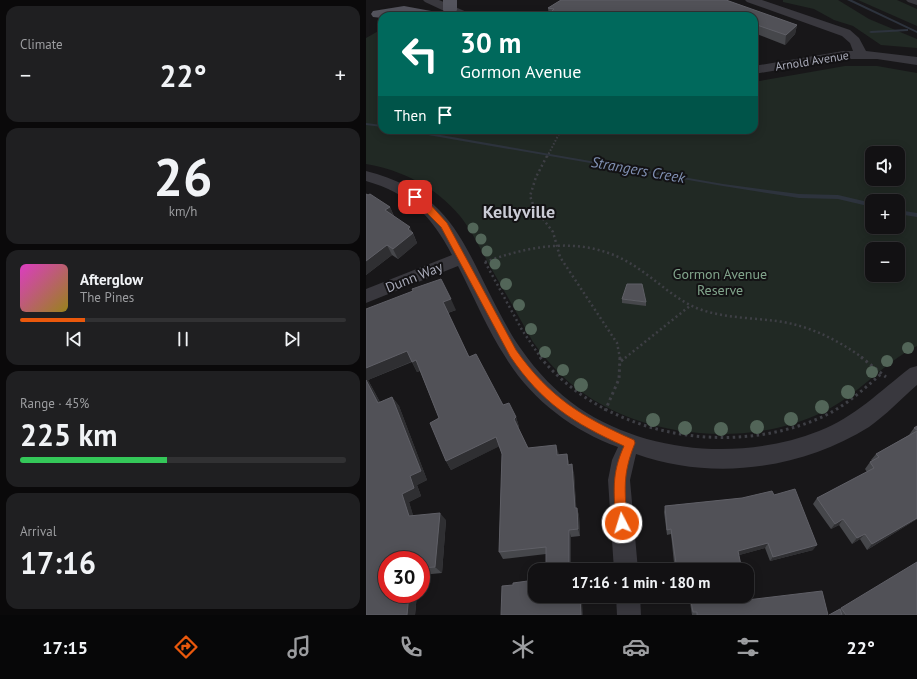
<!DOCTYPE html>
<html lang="en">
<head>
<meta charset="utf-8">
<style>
	body { margin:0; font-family:"PT Sans",sans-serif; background:#1f1f21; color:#f1f3f6; height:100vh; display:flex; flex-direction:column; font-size:15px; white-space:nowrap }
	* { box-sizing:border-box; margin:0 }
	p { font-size:13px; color:#9c9da0 }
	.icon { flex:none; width:22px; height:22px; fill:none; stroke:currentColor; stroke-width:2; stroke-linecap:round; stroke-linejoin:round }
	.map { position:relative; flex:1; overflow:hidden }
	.drawer { display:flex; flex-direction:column; gap:6px; padding:6px; background:#0a090a; width:366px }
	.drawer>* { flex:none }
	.hud { position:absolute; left:12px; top:12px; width:380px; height:122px; border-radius:12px; box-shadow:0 2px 10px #0003,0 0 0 1px #313133; background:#00695c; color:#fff; overflow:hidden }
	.fabs { position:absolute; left:499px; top:146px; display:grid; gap:8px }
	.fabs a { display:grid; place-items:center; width:40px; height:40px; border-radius:8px; background:#121113; box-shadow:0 2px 10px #0003,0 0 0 1px #313133; font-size:20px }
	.speed { position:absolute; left:12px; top:551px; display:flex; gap:8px; font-size:20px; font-weight:700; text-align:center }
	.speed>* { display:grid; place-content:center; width:52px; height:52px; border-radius:50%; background:#121113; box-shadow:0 2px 10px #0003,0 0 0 1px #313133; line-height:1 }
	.speed .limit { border:6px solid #d22; background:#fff; color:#111 }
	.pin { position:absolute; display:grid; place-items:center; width:34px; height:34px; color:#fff; margin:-17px; border-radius:8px; box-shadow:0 2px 6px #0006 }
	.me { position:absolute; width:44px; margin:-22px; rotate:355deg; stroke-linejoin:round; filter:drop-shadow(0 0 3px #0008) }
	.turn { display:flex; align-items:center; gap:14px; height:84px; padding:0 16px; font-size:18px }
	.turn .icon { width:52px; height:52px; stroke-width:2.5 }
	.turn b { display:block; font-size:28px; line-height:34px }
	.then { display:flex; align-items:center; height:38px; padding:0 16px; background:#0003; gap:8px; font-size:15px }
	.big { font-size:30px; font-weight:800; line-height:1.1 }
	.drawer .card { flex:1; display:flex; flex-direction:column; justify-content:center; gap:6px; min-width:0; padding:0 14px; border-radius:12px; background:#1f1f21 }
	.drawer .dial { align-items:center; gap:0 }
	.dial b { font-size:52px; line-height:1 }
	.song { display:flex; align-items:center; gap:12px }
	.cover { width:48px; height:48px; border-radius:6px; background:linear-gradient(135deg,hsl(310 70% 55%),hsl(50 70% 35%)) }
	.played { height:4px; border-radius:2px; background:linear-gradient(90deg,#ea580c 20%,#313133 20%) }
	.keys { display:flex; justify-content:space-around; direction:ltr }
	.heat { display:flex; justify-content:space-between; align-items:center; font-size:22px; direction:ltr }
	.charge { height:6px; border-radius:3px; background:linear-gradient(90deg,#34c759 45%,#313133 0) }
	.trip { position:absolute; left:162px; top:563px; width:226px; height:40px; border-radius:12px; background:#121113; box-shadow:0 2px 10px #0003,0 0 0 1px #313133; font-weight:800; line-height:40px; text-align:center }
	.dock { display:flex; height:64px; justify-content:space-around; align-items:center; background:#070708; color:#9c9da0 }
	.dock .icon { width:28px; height:28px }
	.dock .selected { color:#ea580c }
	.dock b { font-size:18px; color:#f1f3f6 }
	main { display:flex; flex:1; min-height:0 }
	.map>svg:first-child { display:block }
	.green { fill:#212924; fill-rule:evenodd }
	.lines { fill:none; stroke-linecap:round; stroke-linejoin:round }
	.stream { fill:#2d333d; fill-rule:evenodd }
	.path-far2 { stroke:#3e3f45; stroke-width:2; stroke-dasharray:1.5 2; stroke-linecap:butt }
	.path-far1 { stroke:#3e3f45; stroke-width:2.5; stroke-dasharray:2 3; stroke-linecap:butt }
	.path { stroke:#3e3f45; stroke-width:3; stroke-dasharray:2.5 3.5; stroke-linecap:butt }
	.minor { fill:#39383e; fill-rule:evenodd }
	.major { fill:#54545d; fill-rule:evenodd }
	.tree { fill:#526558 }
	.wall { fill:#46474b }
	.shaded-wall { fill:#2f2f32 }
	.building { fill:#515157; stroke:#5f5f66 }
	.route { fill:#ea580c; stroke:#983908 }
	.labels { text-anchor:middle; stroke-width:4; stroke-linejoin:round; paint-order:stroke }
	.far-street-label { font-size:12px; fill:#a9abb9; stroke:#131214 }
	.park-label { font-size:14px; fill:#81a48b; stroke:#131214 }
	.street-label { font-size:14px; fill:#a9abb9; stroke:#131214 }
	.water-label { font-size:15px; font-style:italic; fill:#8191b4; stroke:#131214 }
	.district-label { font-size:18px; font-weight:bold; fill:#cacbd5; stroke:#131214 }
</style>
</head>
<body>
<main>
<section class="drawer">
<div class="card"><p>Climate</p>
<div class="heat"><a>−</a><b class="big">22°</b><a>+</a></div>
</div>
<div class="card dial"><b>26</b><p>km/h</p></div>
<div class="card">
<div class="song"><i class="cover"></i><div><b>Afterglow</b><p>The Pines</p></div></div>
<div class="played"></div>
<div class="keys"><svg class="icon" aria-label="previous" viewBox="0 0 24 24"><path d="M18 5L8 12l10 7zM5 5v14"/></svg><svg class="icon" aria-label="pause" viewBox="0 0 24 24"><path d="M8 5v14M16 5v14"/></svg><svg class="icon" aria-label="next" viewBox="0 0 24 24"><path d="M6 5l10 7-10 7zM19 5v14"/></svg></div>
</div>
<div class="card"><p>Range · 45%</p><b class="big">225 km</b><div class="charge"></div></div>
<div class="card"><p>Arrival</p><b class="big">17:16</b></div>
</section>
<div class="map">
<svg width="551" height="615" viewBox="0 0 551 615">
	<rect width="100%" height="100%" fill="#181719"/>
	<g class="green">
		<polygon points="417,0 472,0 503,19 551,39 551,48 515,45 487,26 468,20 448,9 417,2"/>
		<polygon points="492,0 531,0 551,9 551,26"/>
		<path d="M16 29V130H388V82L479 66H511L551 73V346C516 364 492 395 457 412 377 451 259 438 194 374 184 364 175 353 167 342 153 317 139 292 125 268 115 250 106 231 94 216 70 187 36 170 0 164V38ZM506 153H532V179H506ZM506 201H532V227H506ZM506 249H532V275H506Z"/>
	</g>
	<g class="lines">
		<g class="stream">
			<polygon points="481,0 486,0 551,31 551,33"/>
			<polygon points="541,29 542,29 542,31 505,33 503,32 505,31"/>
			<polygon points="0,123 16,125 16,127 0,125"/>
			<polygon points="37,130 46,130 357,184 433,194 472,195 506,203 506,207 472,199 433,198 357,186 39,131"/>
			<polygon points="532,210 551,213 551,217 532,214"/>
		</g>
		<polyline class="path-far2" points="181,157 195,130"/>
		<g class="path-far1">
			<polyline points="181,156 170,177 164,196 168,207 187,232 194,257 251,343 254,358"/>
			<polyline points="119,262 156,330 175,358"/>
			<path d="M119 262C171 243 225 235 273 269 294 283 312 302 336 310 360 318 387 318 411 321 444 326 470 339 497 358"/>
			<polyline points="259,358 325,305"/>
		</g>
		<g class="path">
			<path d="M174 357C239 435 358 457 449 420 475 410 496 391 516 373"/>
			<polyline points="495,357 520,377"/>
			<polyline points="255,361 260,357"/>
			<polyline points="239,411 253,379 254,357"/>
		</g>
		<g class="minor">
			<polygon points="57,0 73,0 103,13 105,16 89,16 59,2"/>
			<polygon points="379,0 396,0 484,30 493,38 500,51 551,57 551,65 511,59 477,59 388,74 388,66 477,51 487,51 484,43 476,36 381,2"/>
			<polygon points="540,0 551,0 551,5 542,2"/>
			<path d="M0 171C85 193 95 240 132 310 139 323 146 337 155 349 171 372 190 392 213 408 282 454 377 461 453 431 489 417 514 391 544 368L551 366V385C535 399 520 415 503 427 434 470 346 481 270 454L264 480 272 570H248L242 480 246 460 252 447C207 431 165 399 140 358 121 329 108 297 92 266L0 303V289L86 255C66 216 43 193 0 181Z"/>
			<polygon points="250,596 274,596 275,615 251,615"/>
		</g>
		<g class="major">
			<polygon points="77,0 91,0 91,10 89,13 79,13 77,10"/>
			<polygon points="38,6 76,13 78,16 38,14 16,16 16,18 7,17 5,14 7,11"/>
		</g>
	</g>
	<g class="tree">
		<circle cx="107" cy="228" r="5.5"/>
		<circle cx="115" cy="239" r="5.5"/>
		<circle cx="121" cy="251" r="5.5"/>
		<circle cx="129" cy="264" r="5.5"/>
		<circle cx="140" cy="284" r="6"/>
		<circle cx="153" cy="305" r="6"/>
		<circle cx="165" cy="329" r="6"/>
		<circle cx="542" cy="348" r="6"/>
		<circle cx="179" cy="352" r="6"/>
		<circle cx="521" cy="361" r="6"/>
		<circle cx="197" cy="370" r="6"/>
		<circle cx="506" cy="372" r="6"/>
		<circle cx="215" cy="385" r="7"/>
		<circle cx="482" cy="392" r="7"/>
		<circle cx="456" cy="407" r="7"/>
		<circle cx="425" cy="419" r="7"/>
		<circle cx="287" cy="420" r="7"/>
		<circle cx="391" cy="427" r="7"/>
		<circle cx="319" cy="428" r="7"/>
		<circle cx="355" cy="429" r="7"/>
	</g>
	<g class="wall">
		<polygon points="195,0 360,0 431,25 429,34 419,45 388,33 388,16 183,16 182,8"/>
		<polygon points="0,194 24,207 28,216 47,233 51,243 32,259 26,255 0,275"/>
		<polygon points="256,299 280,302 280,306 256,303"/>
		<polygon points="0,309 90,310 82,313 103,357 137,405 150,417 153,427 152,427 162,448 193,454 193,455 201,454 203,464 208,473 210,508 211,508 213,516 214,536 205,537 180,554 137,559 133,552 136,454 133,446 85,470 80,461 73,418 54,371 51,372 46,362 2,380 14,402 26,397 33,406 61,480 51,485 55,496 43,502 47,516 80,520 76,573 55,575 55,560 21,560 51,594 49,615 0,615"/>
		<polygon points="551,426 551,519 501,550 494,539 486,544 473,525 465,529 447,504 451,498 501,472 499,469 504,462 506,461 505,460 510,454 543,435 548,428"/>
		<polygon points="408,495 447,550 404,561 399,548 373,555 376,570 306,570 306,564 308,563 305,534 301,535 298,512 299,506"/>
		<polygon points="323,596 381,596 381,600 462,615 326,615"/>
		<polygon points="475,608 551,615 463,615"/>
	</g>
	<g class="shaded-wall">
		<polygon points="431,25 429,34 419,45 420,35"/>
		<polygon points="24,207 28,217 19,210"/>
		<polygon points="44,227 51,243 32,259 27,249 42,229"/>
		<polygon points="21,245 26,255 0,275 0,261"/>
		<polygon points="85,299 90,310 81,313 77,302"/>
		<polygon points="41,351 47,361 2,380 19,412 12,403 0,380 0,368"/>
		<polygon points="50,360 55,370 51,372 46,362"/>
		<polygon points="26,397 33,406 61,480 51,485 55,496 43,502 50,524 43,516 36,494 44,476"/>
		<polygon points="150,417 153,427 151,428 148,419"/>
		<polygon points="130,437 134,446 85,470 80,461"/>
		<polygon points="190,445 193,454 193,464 191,455"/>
		<polygon points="201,454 203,463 204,473 202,465"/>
		<polygon points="206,464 208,473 211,516 209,508"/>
		<polygon points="211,508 213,516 214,536 212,529"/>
		<polygon points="74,513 80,520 76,573 69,567"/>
		<polygon points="551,518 551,519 501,550 506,544"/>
		<polygon points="477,519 473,525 465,529 469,524"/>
		<polygon points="203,530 205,537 205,570 203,570"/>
		<polygon points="499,534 494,539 486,544 491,538"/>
		<polygon points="402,543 399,548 370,556 372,551"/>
		<polygon points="451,545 447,550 404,561 407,557"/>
		<polygon points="43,594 51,594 49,615 41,615"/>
		<polygon points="214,597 216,602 217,615 215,615"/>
	</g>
	<g class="building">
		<polygon points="195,0 360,0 431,25 420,35 388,24 388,16 201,16 185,12 188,9 182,8"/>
		<polygon points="0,194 2,195 4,194 24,207 19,210 44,227 42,229 47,233 27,249 21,245 0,261"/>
		<polygon points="75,279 85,299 77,302 103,357 110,354 137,405 143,403 150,417 148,419 162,448 190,445 191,455 201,454 202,465 206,464 209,508 211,508 212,529 203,530 203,570 180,570 180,547 133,552 136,454 130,437 80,461 64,423 73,418 50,360 46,362 41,351 0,368 0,309 47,291 46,289"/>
		<polygon points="261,284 276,284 280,302 256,299"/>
		<polygon points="0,380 12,403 26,397 55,471 44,476 48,488 36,494 43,516 74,513 69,567 55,568 55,560 21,560 21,594 43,594 41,615 0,615"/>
		<polygon points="551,426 551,430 548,428"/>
		<polygon points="551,431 551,518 506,544 499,534 491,538 477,519 469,524 451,498 508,468 504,462 513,457 510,454"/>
		<polygon points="429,489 451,545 407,557 402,543 372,551 376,570 307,570 306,564 310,563 305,529 301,530 299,506 376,498 406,491 408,495"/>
		<polygon points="551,562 551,615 480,615 475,608"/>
		<polygon points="169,580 169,596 210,596 210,597 214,597 215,615 135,615 136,586 147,585 147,583"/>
		<polygon points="456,591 462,615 331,615 331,612 327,612 324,596 381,596 381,600"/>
		<polygon points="474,609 476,615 463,615"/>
	</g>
	<path class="route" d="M49 194 63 203 81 223 150 350C184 398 216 417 268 440L269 443C256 475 259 490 261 523L260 527 256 529 252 527 250 523C248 492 245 475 258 446 207 423 176 403 144 356L75 227 45 197Z"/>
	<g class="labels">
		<g class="far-street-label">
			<text transform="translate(446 61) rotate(-9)" y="4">Arnold Avenue</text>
		</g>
		<g class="park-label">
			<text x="354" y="279">Gormon Avenue<tspan x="354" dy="16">Reserve</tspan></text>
		</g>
		<g class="street-label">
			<text transform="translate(48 277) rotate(-22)" y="5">Dunn Way</text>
		</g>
		<g class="water-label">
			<text transform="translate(272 170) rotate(10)" y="5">Strangers Creek</text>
		</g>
		<g class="district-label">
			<text x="153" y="218">Kellyville</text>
		</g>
	</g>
</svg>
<div class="fabs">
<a><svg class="icon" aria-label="sound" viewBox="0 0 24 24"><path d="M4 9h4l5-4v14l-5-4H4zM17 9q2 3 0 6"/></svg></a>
<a>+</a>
<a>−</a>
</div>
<div class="speed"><div class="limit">30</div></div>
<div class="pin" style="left:49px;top:197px;background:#d93025"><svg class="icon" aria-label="arrive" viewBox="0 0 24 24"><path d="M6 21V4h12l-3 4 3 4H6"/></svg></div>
<svg class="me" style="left:256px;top:523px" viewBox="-20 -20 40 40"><circle r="17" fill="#ea580c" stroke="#fff" stroke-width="3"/><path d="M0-11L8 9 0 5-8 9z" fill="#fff"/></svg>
<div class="trip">17:16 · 1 min · 180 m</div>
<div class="hud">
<div class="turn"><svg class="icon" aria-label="left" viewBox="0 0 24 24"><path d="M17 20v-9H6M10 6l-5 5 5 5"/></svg><div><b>30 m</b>Gormon Avenue</div></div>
<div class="then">Then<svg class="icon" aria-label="arrive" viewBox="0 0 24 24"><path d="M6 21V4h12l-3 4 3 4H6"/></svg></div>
</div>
</div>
</main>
<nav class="dock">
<b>17:15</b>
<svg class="icon selected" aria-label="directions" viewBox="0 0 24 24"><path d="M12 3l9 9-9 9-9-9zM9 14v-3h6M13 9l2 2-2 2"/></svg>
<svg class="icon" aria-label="music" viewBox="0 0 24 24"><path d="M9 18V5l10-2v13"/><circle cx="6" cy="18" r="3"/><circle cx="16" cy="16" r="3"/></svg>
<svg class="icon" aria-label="phone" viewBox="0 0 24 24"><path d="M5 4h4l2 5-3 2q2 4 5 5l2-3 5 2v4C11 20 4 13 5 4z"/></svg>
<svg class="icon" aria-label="climate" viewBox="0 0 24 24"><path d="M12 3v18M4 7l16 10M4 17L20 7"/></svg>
<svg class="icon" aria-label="car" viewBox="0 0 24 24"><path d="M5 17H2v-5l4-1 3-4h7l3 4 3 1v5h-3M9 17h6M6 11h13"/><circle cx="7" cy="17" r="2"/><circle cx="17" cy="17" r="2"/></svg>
<svg class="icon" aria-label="filters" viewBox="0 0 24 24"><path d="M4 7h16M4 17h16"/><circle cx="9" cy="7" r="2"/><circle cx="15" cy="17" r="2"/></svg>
<b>22°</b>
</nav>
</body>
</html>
